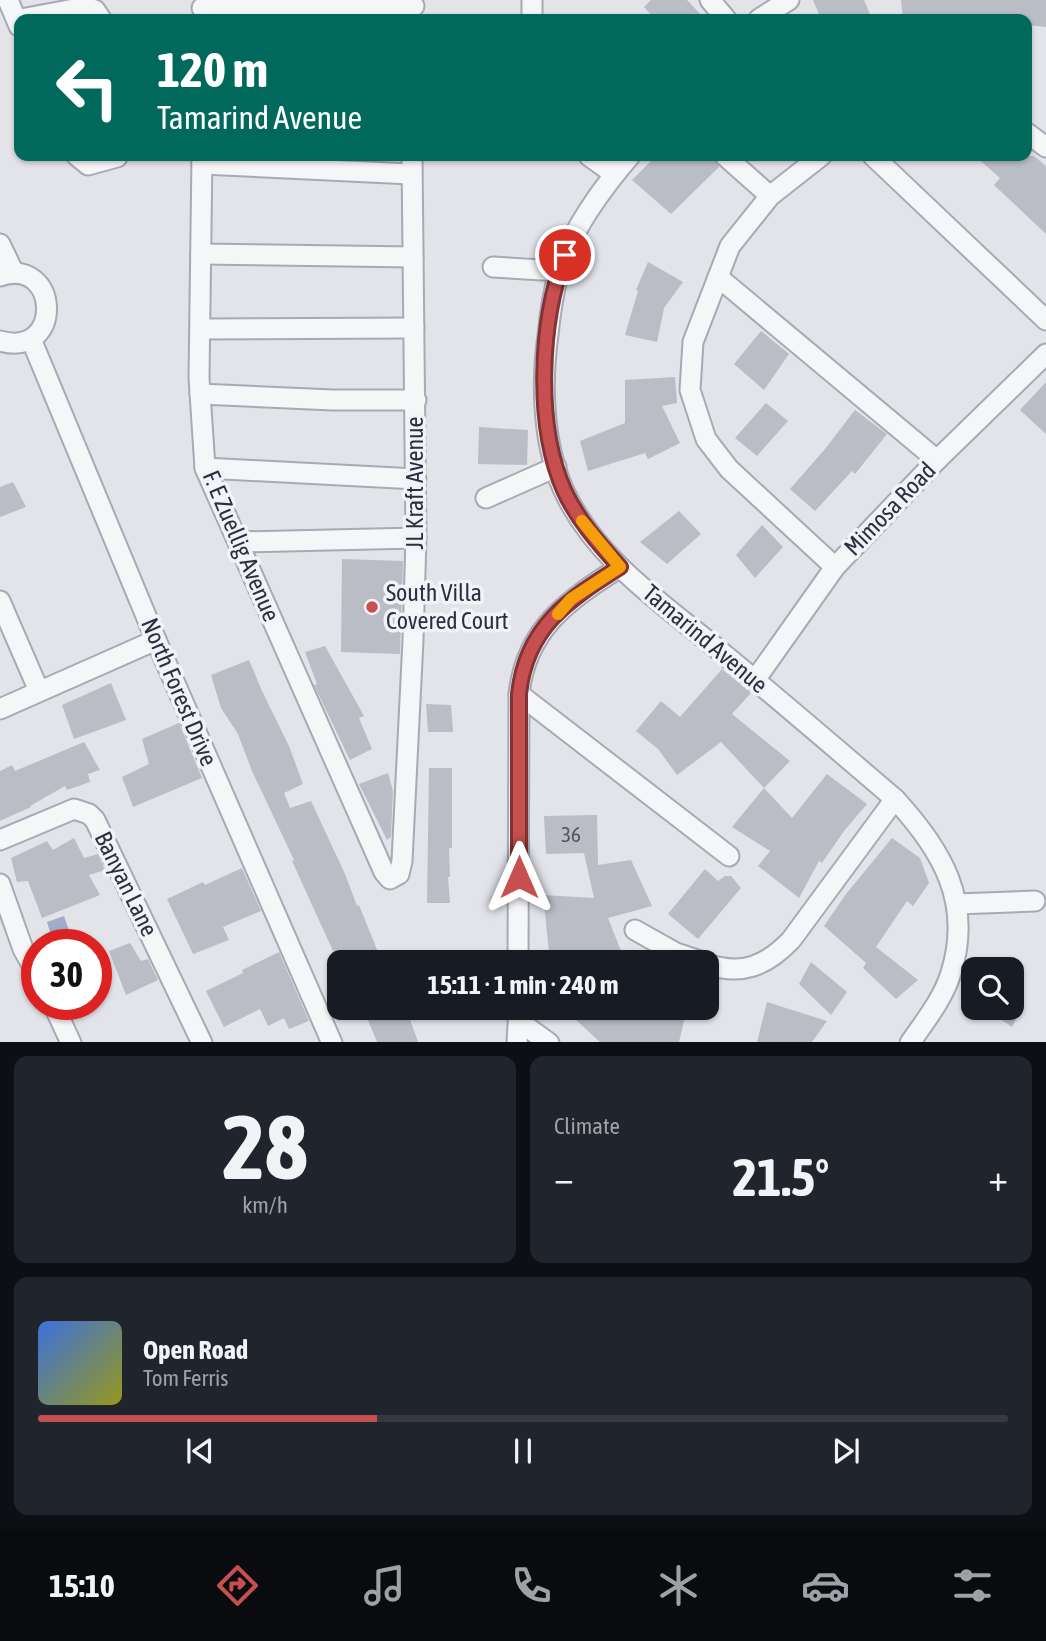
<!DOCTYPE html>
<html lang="en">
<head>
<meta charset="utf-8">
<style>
	body { margin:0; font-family:"Asap Condensed",sans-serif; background:#20242c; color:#f1f3f6; height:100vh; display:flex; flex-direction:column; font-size:26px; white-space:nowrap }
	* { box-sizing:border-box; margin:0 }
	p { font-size:23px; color:#9ea1a6 }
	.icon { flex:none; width:38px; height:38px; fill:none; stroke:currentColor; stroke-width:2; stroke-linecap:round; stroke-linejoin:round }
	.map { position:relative; height:1042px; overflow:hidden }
	.panel { display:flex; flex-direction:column; gap:14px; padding:14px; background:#0d0f14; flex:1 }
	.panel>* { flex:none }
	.top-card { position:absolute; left:14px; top:14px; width:1018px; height:147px; border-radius:14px; box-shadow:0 2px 5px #0004; background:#00695c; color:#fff; overflow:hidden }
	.buttons { position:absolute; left:961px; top:957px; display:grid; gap:14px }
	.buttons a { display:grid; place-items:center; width:63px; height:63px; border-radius:14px; background:#171b24; box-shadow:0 2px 5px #0004; font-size:35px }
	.speed { position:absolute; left:21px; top:929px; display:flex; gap:14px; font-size:35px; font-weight:700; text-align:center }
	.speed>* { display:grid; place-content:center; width:91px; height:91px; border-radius:50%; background:#171b24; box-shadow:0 2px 5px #0004; line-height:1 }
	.speed .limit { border:10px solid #d22; background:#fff; color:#111 }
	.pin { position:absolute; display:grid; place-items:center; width:60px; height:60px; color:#fff; margin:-30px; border:4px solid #fff; border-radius:50%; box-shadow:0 2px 7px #0007 }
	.me { position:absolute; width:77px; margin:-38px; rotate:0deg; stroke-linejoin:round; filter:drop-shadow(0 0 5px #0008) }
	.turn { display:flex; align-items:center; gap:24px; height:147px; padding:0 28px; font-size:32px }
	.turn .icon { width:91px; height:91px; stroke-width:2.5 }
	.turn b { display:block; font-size:49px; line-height:60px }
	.big { font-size:52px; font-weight:700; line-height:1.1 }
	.panel .tile { flex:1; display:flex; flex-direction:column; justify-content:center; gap:10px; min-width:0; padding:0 24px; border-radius:14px; background:#20242c }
	.panel .dial { align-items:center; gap:0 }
	.dial b { font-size:91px; line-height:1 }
	.song { display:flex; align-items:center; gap:21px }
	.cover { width:84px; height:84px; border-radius:10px; background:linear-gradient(135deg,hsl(220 70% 55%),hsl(60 70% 35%)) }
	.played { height:7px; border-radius:4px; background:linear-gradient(90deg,#c84f4f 35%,#363941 35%) }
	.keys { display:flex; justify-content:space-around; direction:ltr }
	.heat { display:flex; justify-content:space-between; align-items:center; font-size:38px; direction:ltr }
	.panel .tiles { flex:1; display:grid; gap:14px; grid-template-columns:1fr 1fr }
	.tile:last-child { grid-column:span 2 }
	.trip { position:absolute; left:327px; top:950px; width:392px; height:70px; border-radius:14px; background:#171b24; box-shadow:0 2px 5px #0004; font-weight:700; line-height:70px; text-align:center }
	.tab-bar { display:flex; height:112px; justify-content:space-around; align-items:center; background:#090b0e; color:#9ea1a6 }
	.tab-bar .icon { width:49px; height:49px }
	.tab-bar .selected { color:#c84f4f }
	.tab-bar b { font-size:32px; color:#f1f3f6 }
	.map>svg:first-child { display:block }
	.water { fill:#9fadc8 }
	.building { fill:#babdc6 }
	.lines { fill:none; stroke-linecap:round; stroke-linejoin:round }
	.street-casing { stroke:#a7aab4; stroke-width:23 }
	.street { stroke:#f5f6f8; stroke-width:19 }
	.route-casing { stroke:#823333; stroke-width:18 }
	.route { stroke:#c84f4f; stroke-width:12 }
	.slow { stroke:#f59e0b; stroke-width:12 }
	.poi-dot { fill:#c84f4f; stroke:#f2f3f7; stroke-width:2.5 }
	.labels { text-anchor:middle; stroke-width:7; stroke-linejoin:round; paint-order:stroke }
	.number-label { font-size:21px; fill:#4f5362 }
	.street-label { font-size:24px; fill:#2b3041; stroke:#f2f3f7 }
	.poi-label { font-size:24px; fill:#2b3041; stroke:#f2f3f7; text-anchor:start }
</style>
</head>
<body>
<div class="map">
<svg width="1046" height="1043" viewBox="0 0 1046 1043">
	<rect width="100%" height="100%" fill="#e2e4ea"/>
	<polygon class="water" points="64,916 74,945 54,945 47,922"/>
	<g class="building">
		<polygon points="651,0 687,0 705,19 655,19 644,7"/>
		<polygon points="813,0 864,0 872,19 821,19"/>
		<polygon points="901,0 1046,0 1046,27 1027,25 1027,19 903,19"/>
		<polygon points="656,156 712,156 719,167 671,214 632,180"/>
		<polygon points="975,156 1034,156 1046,166 1046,234 994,185 1000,178"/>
		<polygon points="648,262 683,282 664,308 657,342 625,335 638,291 636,290"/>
		<polygon points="761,331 789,354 764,390 734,364"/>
		<polygon points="675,377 677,403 662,406 680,443 648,459 645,453 588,471 580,441 625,423 625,380"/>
		<polygon points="1046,382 1046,434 1020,410"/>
		<polygon points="766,403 788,421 757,456 735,438"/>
		<polygon points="855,410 887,434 855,474 852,471 815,511 790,489 825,449"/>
		<polygon points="479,427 528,430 527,465 478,464"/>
		<polygon points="13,482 26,507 0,517 0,487"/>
		<polygon points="679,511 701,534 667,564 640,542"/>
		<polygon points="762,525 783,547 755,578 736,555"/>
		<polygon points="342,559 403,561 400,654 341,652"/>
		<polygon points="325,646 364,716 359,718 372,749 350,760 314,685 317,684 305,652"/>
		<polygon points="249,660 262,691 289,746 303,784 284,793 290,808 311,801 345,874 357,906 359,905 382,962 338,962 292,861 294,860 252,771 238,734 221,708 211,675"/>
		<polygon points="722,669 751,693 732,714 790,761 764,788 721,742 677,775 658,749 636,731 661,701 680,717"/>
		<polygon points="111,683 126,720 74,739 62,705"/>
		<polygon points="426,704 451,705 453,732 428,732"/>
		<polygon points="179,723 202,778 133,807 122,777 149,764 142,739"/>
		<polygon points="84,742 100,770 88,774 90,782 67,790 65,786 30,806 31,807 0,821 0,771 12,765 15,771"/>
		<polygon points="429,768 452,768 452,848 449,848 450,877 448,877 450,903 427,903"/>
		<polygon points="388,773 393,791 391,837 387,840 359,784"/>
		<polygon points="827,774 867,804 844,831 822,863 819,861 799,898 758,866 770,851 732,827 764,788 792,818"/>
		<polygon points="597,815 598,865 631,860 652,906 608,918 623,956 611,962 550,962 543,895 594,898 584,853 546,854 544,816"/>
		<polygon points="74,838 84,858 98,854 105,870 89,875 100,895 42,918 28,881 17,882 11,858 47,841 53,850"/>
		<polygon points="892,838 920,858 929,883 913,906 907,901 876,947 918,980 896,999 863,968 866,963 824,926 846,894"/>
		<polygon points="242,868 261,911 223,927 229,940 193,954 167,899 203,882 205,885"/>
		<polygon points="705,869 718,881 725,876 731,876 741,888 698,939 668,914"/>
		<polygon points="130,943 141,961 148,959 158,980 126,995 109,951"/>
		<polygon points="279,952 309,1021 289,1029 284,1018 268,1026 260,1009 224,1027 206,991 243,973 242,970"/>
		<polygon points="811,962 847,992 831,1015 799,984"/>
		<polygon points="767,1002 827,1021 812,1042 757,1042"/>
		<polygon points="363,1008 406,1008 418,1042 377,1042"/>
		<polygon points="563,1008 687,1008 679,1042 600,1042"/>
		<polygon points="984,1008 1022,1008 1012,1027"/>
	</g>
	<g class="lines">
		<g class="street-casing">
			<g id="street">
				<polyline points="8,0 19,26"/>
				<polyline points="710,0 726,19"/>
				<polyline points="202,8 414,6"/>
				<polyline points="21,19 85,7 95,10 101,19"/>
				<polyline points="532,19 532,0"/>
				<polyline points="759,19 789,0"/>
				<polyline points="1027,133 1046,147"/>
				<polyline points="77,156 88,165 117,157"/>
				<polyline points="202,156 199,378 205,468 384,872 390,879 399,874 402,861 413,640 416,538 412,156"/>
				<polyline points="589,156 614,174"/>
				<path d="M630 156C603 187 570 232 559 272 553 293 550 314 548 335 541 385 543 445 564 491 597 562 668 607 726 656 783 703 839 751 895 799 942 850 973 902 951 973 943 999 925 1021 910 1043"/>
				<polyline points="725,156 770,196"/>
				<polyline points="821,156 770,196 730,246 693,342 690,390 706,439 729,469 835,567"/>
				<polyline points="873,156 1046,320"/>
				<polyline points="202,164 411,174"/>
				<polyline points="0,244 14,273"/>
				<polyline points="201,254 413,257"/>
				<polyline points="493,267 559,271"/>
				<path d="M0 276C60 256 64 359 0 341"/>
				<polyline points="718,277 937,460"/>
				<polyline points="201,329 414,328"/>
				<polyline points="31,339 156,640 332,1043"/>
				<polyline points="200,394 333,400 416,400"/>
				<polyline points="205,468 416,479"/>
				<polyline points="486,498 556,467"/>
				<polyline points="239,542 416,538"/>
				<polyline points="0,601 39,691"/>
				<polyline points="755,680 835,567 937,460 1046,354"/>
				<polyline points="519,694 729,856"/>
				<polyline points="0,709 156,640"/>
				<polyline points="0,840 74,809 89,814 95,820 202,1043"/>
				<polyline points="0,884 23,949 37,974"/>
				<polyline points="957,904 1035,901"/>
				<polyline points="635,930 676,953 703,962"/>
				<path d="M518 962 519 694C526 628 569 600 620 567"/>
				<path d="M707 964C742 976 766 966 791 940L895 799"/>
				<polyline points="53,1004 71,1043"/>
				<polyline points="520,1022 549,1043"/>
				<polyline points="517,1043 519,1008"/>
			</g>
		</g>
		<use href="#street" class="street"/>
	</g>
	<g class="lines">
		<g class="route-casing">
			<path id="route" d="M519 877V694C526 627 568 600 620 567 599 544 577 519 564 490 535 424 540 321 565 255"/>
		</g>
		<use href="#route" class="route"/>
		<polyline class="slow" points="558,614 571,599 620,567 582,521"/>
	</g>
	<circle class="poi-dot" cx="372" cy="607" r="7"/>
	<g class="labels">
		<g class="number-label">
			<text x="571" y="842">36</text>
		</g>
		<g class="street-label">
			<text transform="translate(415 483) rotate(-90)" y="8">JL Kraft Avenue</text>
			<text transform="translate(890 509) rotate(-46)" y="8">Mimosa Road</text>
			<text transform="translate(241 546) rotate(67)" y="8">F. E Zuellig Avenue</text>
			<text transform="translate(705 639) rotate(40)" y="8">Tamarind Avenue</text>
			<text transform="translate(179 692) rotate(67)" y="8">North Forest Drive</text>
			<text transform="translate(126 884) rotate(64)" y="8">Banyan Lane</text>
		</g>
		<g class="poi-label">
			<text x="386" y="601">South Villa<tspan x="386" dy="28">Covered Court</tspan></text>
		</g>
	</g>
</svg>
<div class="buttons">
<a><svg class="icon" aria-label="search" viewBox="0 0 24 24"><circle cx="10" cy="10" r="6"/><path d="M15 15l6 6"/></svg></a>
</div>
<div class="speed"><div class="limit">30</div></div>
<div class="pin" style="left:565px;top:255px;background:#d93025"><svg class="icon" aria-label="arrive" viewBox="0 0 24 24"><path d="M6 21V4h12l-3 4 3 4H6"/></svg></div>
<svg class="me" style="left:519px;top:877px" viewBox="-20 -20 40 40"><path d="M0-17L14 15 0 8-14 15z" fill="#c84f4f" stroke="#fff" stroke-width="4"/></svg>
<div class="trip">15:11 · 1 min · 240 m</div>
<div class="top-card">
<div class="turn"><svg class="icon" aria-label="left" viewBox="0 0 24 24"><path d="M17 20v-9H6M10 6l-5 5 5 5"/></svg><div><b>120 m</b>Tamarind Avenue</div></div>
</div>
</div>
<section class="panel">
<div class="tiles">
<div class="tile dial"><b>28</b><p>km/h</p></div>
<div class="tile"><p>Climate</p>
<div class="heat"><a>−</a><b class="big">21.5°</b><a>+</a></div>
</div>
<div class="tile">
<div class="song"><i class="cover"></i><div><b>Open Road</b><p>Tom Ferris</p></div></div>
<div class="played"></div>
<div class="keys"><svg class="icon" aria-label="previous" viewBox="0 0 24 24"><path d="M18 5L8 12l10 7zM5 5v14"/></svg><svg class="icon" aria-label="pause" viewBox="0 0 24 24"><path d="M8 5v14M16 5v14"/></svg><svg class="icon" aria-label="next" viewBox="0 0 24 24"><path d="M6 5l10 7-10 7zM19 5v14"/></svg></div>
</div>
</div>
</section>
<nav class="tab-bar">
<b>15:10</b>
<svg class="icon selected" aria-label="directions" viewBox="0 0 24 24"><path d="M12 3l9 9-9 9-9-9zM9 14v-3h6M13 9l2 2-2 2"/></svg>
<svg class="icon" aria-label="music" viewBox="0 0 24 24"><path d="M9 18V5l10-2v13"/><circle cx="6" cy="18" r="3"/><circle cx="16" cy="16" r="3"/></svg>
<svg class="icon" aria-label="phone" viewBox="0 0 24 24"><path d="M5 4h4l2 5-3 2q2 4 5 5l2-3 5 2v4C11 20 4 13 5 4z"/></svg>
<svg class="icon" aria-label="climate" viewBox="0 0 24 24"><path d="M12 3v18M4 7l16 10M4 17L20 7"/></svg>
<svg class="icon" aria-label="car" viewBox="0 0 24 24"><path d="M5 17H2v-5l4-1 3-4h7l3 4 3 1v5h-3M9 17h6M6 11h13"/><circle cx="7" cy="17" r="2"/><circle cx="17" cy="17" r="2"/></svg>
<svg class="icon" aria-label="filters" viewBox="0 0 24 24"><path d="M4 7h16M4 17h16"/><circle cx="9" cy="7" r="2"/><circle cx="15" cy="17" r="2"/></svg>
</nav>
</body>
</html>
